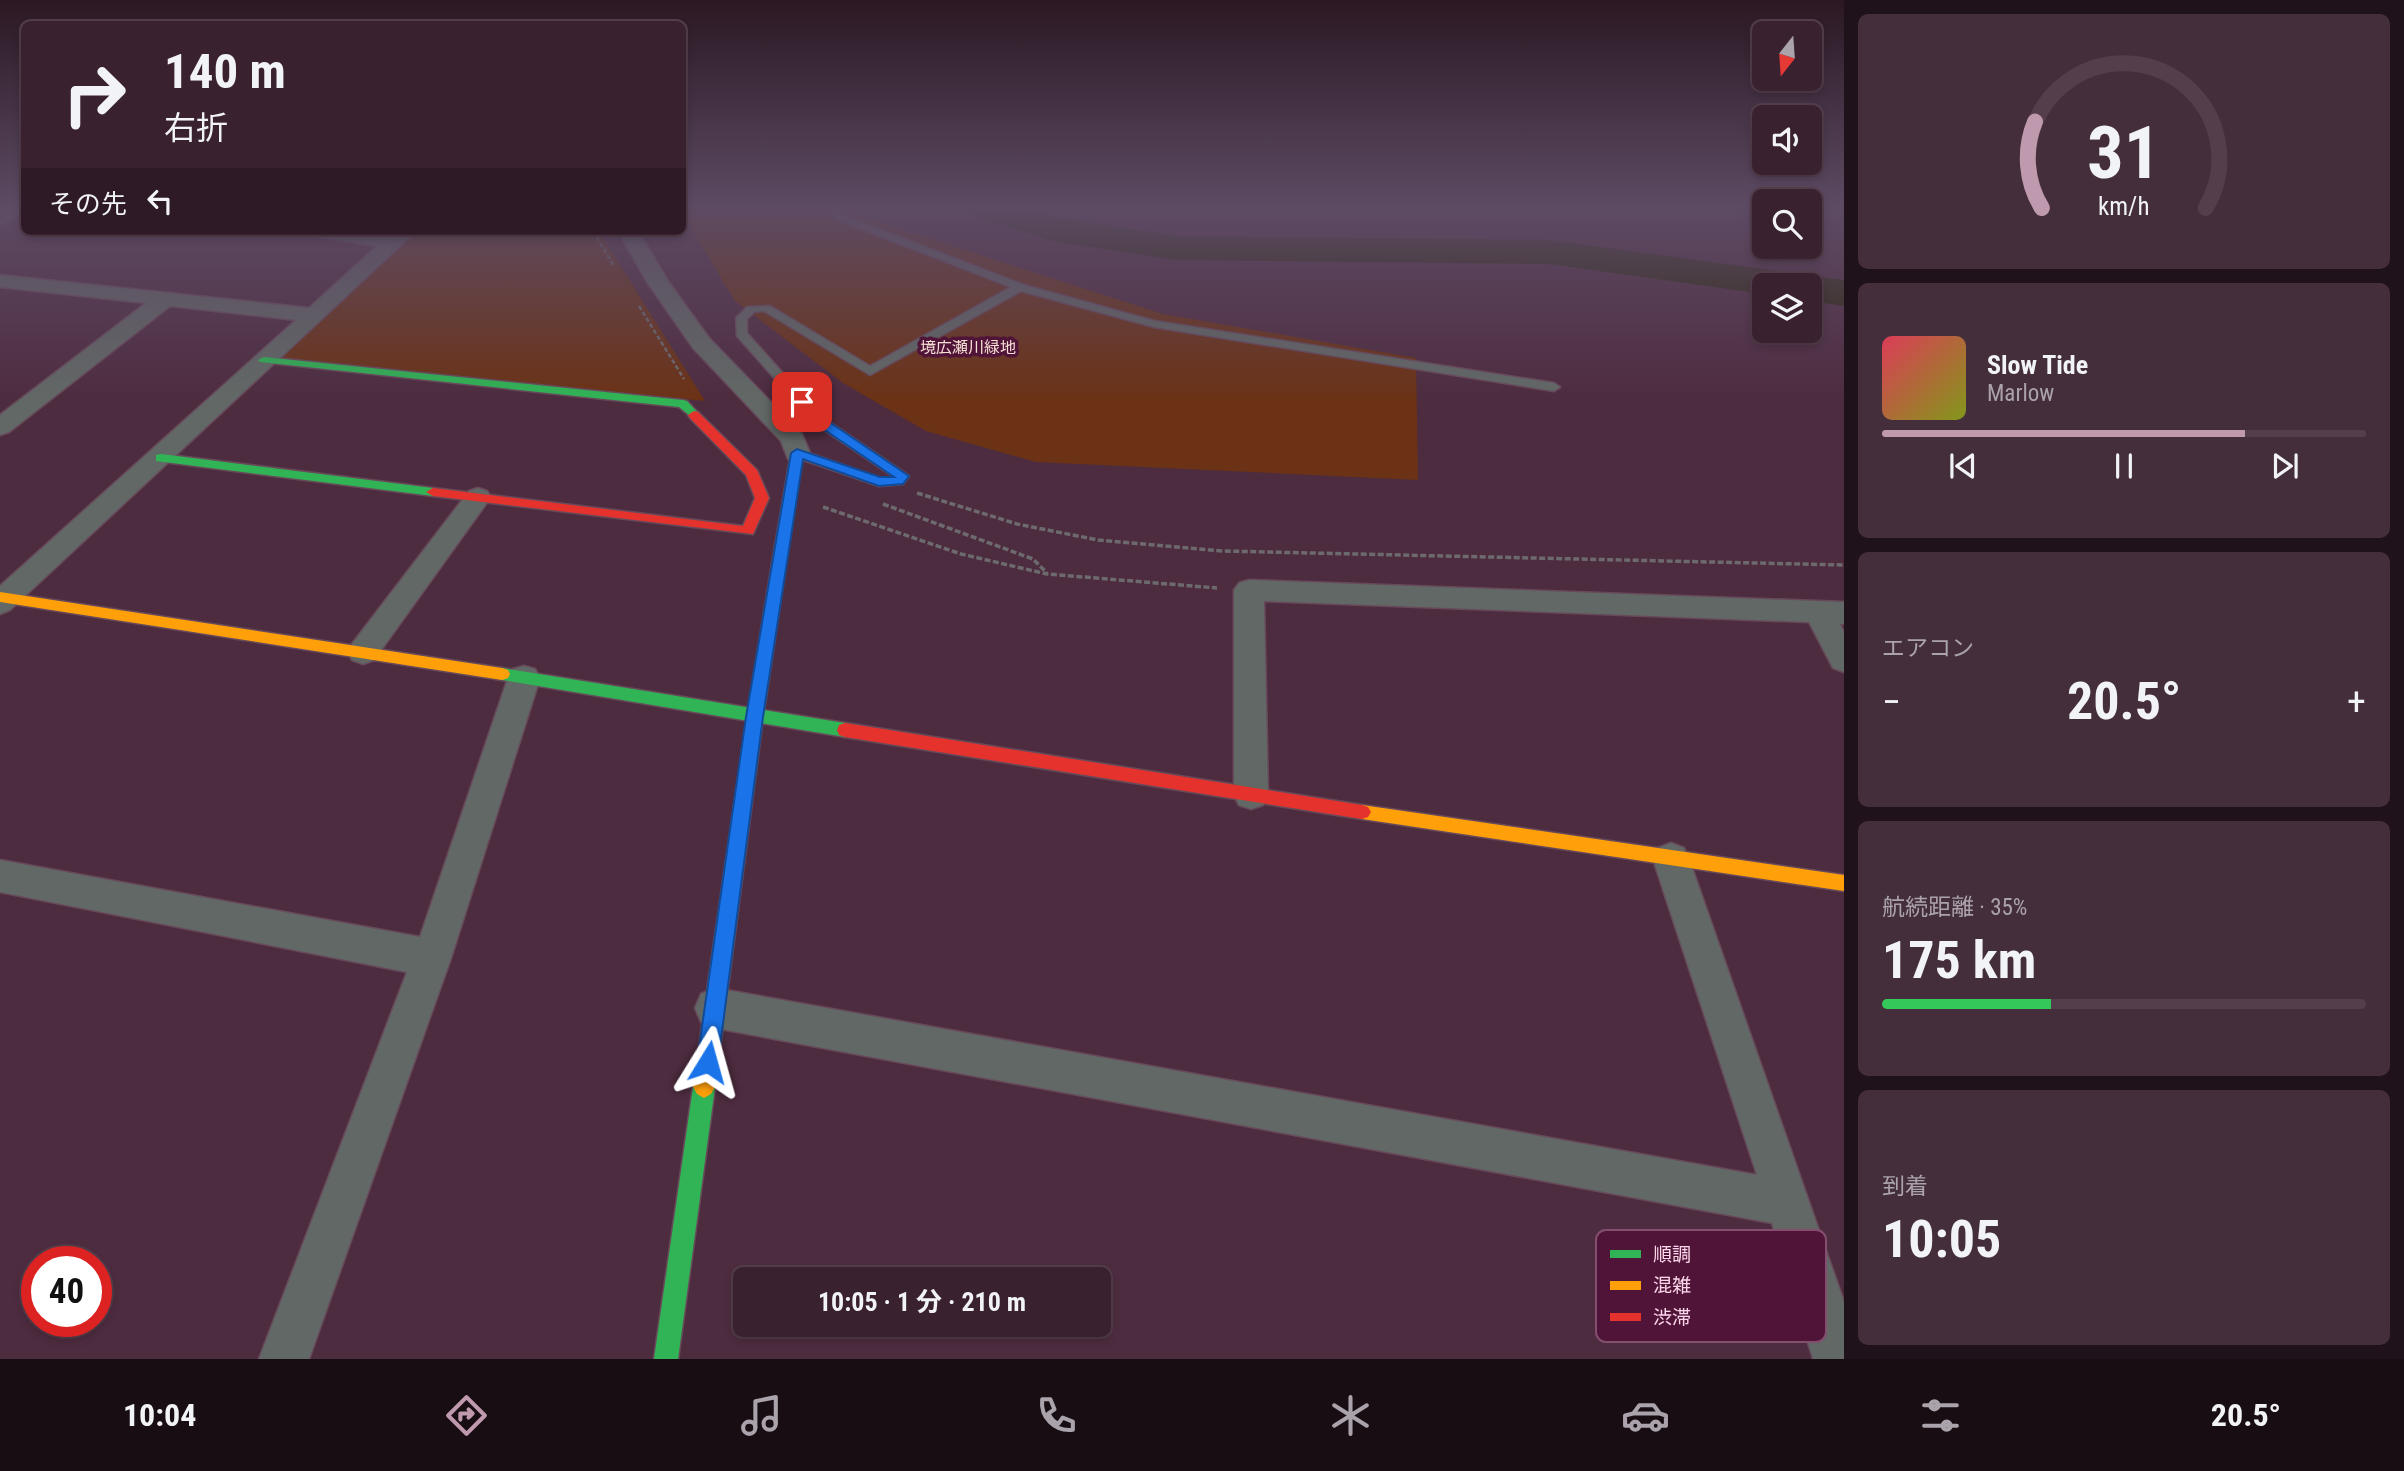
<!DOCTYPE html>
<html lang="ja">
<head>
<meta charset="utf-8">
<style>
	body { margin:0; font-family:"Roboto Condensed","Noto Sans JP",sans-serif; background:#452e3c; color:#f1f3f6; height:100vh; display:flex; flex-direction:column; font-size:26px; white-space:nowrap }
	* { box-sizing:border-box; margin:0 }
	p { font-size:23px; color:#aba3ab }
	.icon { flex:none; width:38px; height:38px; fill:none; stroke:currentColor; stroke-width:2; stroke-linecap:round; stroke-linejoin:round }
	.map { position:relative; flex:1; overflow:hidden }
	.drawer { display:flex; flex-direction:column; gap:14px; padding:14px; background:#20121a; width:560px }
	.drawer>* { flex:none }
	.guide { position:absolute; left:21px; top:21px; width:665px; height:214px; border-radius:10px; box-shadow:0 4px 10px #0003,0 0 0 2px #543e4c; background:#3a2130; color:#f1f3f6; overflow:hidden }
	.needle { width:46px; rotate:197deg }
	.buttons { position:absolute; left:1752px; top:21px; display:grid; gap:14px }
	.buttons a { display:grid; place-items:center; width:70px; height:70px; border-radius:10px; background:#3a2130; box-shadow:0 4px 10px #0003,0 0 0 2px #543e4c; font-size:35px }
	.speed { position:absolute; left:21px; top:1246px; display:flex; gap:14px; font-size:35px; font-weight:700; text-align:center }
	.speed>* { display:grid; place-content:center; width:91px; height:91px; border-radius:50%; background:#3a2130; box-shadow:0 4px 10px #0003,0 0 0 2px #543e4c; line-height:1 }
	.speed .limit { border:10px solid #d22; background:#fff; color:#111 }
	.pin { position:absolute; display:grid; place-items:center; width:60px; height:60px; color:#fff; margin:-30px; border-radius:14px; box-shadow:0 4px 10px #0006 }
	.me { position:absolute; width:77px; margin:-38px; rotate:8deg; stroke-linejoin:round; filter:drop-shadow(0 0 5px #0008) }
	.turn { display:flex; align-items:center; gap:24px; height:147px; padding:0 28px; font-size:32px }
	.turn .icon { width:91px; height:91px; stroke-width:2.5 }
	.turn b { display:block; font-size:49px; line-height:60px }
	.then { display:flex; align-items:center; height:66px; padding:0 28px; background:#0003; gap:14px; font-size:26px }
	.big { font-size:52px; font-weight:700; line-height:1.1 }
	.drawer .widget { flex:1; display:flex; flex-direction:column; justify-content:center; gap:10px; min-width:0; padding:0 24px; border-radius:10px; background:#452e3c }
	.drawer .dial { align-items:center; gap:0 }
	.dial svg { height:182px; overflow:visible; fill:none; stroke:#543e4c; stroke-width:7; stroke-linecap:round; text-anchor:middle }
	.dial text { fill:#f1f3f6; stroke:none }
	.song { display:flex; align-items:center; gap:21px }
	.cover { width:84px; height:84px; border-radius:10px; background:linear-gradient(135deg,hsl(350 70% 55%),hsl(70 70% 35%)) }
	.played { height:7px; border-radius:4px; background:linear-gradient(90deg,#bf9aae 75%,#543e4c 75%) }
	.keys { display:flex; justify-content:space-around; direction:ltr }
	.heat { display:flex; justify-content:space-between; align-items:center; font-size:38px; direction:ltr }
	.charge { height:10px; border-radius:5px; background:linear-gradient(90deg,#34c759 35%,#543e4c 0) }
	.trip { position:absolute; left:733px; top:1267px; width:378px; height:70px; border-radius:10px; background:#3a2130; box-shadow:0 4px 10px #0003,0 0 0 2px #543e4c; font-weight:700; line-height:70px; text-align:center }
	.tabs { display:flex; height:112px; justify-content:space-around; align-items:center; background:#170d13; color:#aba3ab }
	.tabs .icon { width:49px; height:49px }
	.tabs .selected { color:#bf9aae }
	.tabs b { font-size:32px; color:#f1f3f6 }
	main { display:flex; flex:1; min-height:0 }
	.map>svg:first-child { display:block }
	.green { fill:#6b3216 }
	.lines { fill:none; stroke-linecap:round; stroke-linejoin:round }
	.river { fill:#29250b; fill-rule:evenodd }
	.lane-casing { stroke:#674a5a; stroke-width:3 }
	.street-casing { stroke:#674a5a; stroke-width:3 }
	.fast-casing { stroke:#674a5a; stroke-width:3 }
	.slow-casing { stroke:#674a5a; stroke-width:3 }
	.jam-casing { stroke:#674a5a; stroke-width:3 }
	.path-far1 { stroke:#6d6a6d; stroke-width:2.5; stroke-dasharray:4.5 2.5; stroke-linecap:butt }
	.path { stroke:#6d6a6d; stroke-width:3.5; stroke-dasharray:6 2.5; stroke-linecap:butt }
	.lane { fill:#626866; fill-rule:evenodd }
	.street { fill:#626866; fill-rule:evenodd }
	.fast { fill:#30b455; fill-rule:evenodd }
	.slow { fill:#ff9f0a; fill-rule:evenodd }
	.jam { fill:#e5322d; fill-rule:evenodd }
	.route { fill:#1a73e8; stroke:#114b97; stroke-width:2 }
	.labels { text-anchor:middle; stroke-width:7; stroke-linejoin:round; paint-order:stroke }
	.far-park-label { font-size:16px; fill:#f5ded3; stroke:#501439 }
	.key { fill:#501439; stroke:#844e6e; stroke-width:2 }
	.key-label { font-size:19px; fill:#fcd6e9 }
</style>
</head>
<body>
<main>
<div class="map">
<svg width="1844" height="1359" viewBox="0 0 1844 1359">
	<rect width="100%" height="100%" fill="#4e2c40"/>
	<g class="green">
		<polygon points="683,208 846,208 851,213 1163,314 1416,358 1418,480 1036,462 926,431 843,383 735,301 683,215"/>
		<polygon points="413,231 599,231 705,401 272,357"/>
	</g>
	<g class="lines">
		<polygon class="river" points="969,208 1026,208 1058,218 1177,236 1549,240 1844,280 1844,306 1810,301 1810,285 1764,285 1764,294 1549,264 1177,260 1052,241 974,216"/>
		<g class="lane-casing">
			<polygon id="lane" points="827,208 838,208 847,217 1024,285 1155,321 1554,383 1560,387 1554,391 1154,327 1021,291 870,375 764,311 754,312 747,319 747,333 822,417 909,476 903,484 879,486 792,456 792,450 797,449 880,478 894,477 814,423 737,336 736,318 747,307 770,306 870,366 1011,287 841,221"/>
		</g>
		<g class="street-casing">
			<g id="street">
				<polygon points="5,208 24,208 24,212 0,225 0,211"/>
				<polygon points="310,231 356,231 389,236 394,231 416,231 10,610 0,614 0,586 296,320 170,306 9,432 0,435 0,415 146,303 0,287 0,275 309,308 377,246 320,237 313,235"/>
				<polygon points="618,231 638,231 668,281 709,338 802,434 810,453 806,459 797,461 788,459 781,441 693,348 647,282"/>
				<polygon points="478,488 487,491 491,497 374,660 363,664 352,660 348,652 352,644 469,491"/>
				<polygon points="1249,580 1844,602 1844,624 1840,624 1844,632 1844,672 1833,668 1809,622 1264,601 1268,795 1263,805 1251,809 1239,805 1234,795 1234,590 1239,583"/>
				<polygon points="524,666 535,669 540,678 451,958 309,1359 259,1359 407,972 0,892 0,860 420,937 508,678 513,669"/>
				<polygon points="1671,843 1684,848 1689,859 1844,1302 1844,1359 1813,1359 1772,1223 715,1028 701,1022 695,1008 701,994 715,988 1757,1175 1653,859 1658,848"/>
			</g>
		</g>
		<g class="fast-casing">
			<g id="fast">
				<polygon points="264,357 683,400 687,401 700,415 694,419 679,407 260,362 258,360"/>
				<polygon points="797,449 803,453 786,564 779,569 772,564 791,453"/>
				<polygon points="161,454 433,488 440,492 433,496 156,461 156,455"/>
				<polygon points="502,668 845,723 851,725 853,730 851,735 845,737 502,680 496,678 494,674 496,670"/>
				<polygon points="704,1076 711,1080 715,1087 678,1359 654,1359 693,1087 697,1080"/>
			</g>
		</g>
		<g class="slow-casing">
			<g id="slow">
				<polygon points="779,559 786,564 763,717 715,1087 711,1094 704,1098 697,1094 693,1087 747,717 772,564"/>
				<polygon points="0,592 502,668 508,670 510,674 508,678 502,680 0,602"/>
				<polygon points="1362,805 1844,875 1844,891 1362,819 1356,817 1353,812 1356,807"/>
			</g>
		</g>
		<g class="jam-casing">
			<g id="jam">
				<polygon points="694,411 698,412 757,470 769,498 753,534 433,496 426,492 433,488 743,526 755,498 746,475 690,418 688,415"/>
				<polygon points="845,723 1362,805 1368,807 1371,812 1368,817 1362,819 845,737 839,735 837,730 839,725"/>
			</g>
		</g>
		<g class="path-far1">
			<polyline points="1810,210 1844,214"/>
			<polyline points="593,231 614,266"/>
			<polyline points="639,306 684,379"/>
		</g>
		<g class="path">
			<polyline points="917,493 1017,524 1098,540 1223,551 1844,565"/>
			<polyline points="883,504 1033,559 1047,573"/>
			<polyline points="823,507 961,554 1047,574 1217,588"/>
		</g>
		<use href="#lane" class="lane"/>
		<use href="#street" class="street"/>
		<use href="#fast" class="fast"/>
		<use href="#slow" class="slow"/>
		<use href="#jam" class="jam"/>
	</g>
	<linearGradient id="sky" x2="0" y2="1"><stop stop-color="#2b1823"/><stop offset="0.52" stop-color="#5d4b64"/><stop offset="1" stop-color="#5d4b64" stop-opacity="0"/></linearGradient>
	<rect width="1844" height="398" fill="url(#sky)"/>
	<polygon class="route" points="802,399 807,400 822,417 909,476 903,484 879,486 803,459 763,717 718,1062 715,1069 708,1072 700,1069 697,1062 746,717 791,453 797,449 880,477 894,477 813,422 796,402"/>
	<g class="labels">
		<g class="far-park-label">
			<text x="968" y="353">境広瀬川緑地</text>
		</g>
	</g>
	<rect x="1596" y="1230" width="230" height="112" rx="10" class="key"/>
	<rect x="1610" y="1250" width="31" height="8" fill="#30b455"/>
	<rect x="1610" y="1281" width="31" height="9" fill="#ff9f0a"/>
	<rect x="1610" y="1313" width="31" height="8" fill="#e5322d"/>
	<g class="key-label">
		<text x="1653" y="1261">順調</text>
		<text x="1653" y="1292">混雑</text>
		<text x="1653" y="1324">渋滞</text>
	</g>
</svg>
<div class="buttons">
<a><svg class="needle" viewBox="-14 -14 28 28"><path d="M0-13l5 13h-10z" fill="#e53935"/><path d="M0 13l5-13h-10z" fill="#aba3ab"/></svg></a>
<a><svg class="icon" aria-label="sound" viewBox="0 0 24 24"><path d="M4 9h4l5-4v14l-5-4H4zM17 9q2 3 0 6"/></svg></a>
<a><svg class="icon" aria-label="search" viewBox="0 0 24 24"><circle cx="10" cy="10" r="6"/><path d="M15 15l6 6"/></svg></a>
<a><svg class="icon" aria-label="layers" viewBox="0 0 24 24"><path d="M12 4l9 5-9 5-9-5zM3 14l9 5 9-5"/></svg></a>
</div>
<div class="speed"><div class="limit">40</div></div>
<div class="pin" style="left:802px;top:402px;background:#d93025"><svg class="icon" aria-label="arrive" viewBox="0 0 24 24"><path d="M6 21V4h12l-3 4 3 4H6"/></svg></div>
<svg class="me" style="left:708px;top:1062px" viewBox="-20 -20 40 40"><path d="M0-17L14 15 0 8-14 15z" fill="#1a73e8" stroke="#fff" stroke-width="4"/></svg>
<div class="trip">10:05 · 1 分 · 210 m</div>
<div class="guide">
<div class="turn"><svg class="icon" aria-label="right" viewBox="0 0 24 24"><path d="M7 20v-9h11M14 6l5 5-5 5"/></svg><div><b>140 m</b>右折</div></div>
<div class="then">その先<svg class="icon" aria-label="left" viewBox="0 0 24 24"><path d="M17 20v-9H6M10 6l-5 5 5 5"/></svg></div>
</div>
</div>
<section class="drawer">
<div class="widget dial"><svg viewBox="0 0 100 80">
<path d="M14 69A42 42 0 1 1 86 69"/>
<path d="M14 69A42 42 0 0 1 11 31" stroke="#bf9aae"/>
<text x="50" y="56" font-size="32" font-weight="700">31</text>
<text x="50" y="72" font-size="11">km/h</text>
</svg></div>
<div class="widget">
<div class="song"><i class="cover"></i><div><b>Slow Tide</b><p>Marlow</p></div></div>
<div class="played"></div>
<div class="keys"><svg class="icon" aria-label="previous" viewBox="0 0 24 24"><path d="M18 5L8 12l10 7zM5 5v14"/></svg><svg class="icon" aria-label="pause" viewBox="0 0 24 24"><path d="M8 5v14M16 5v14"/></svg><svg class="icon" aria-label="next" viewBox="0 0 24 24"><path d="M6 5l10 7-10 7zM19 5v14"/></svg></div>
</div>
<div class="widget"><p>エアコン</p>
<div class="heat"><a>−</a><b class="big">20.5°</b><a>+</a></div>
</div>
<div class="widget"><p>航続距離 · 35%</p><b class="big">175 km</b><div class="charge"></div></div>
<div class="widget"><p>到着</p><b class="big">10:05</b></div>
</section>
</main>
<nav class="tabs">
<b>10:04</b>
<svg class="icon selected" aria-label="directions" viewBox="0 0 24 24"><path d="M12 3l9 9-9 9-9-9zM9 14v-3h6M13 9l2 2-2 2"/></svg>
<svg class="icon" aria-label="music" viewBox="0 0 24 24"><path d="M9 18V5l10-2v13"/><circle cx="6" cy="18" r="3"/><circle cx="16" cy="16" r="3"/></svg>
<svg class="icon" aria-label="phone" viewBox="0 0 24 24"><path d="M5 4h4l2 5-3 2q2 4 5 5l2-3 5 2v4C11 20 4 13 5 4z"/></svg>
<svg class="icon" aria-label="climate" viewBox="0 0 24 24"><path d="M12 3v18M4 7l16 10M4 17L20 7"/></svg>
<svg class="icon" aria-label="car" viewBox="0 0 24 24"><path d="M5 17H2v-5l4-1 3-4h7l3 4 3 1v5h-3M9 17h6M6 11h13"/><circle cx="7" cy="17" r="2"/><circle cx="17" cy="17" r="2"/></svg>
<svg class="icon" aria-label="filters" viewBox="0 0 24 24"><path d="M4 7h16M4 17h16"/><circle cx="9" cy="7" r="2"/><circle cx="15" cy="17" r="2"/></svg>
<b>20.5°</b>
</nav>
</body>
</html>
